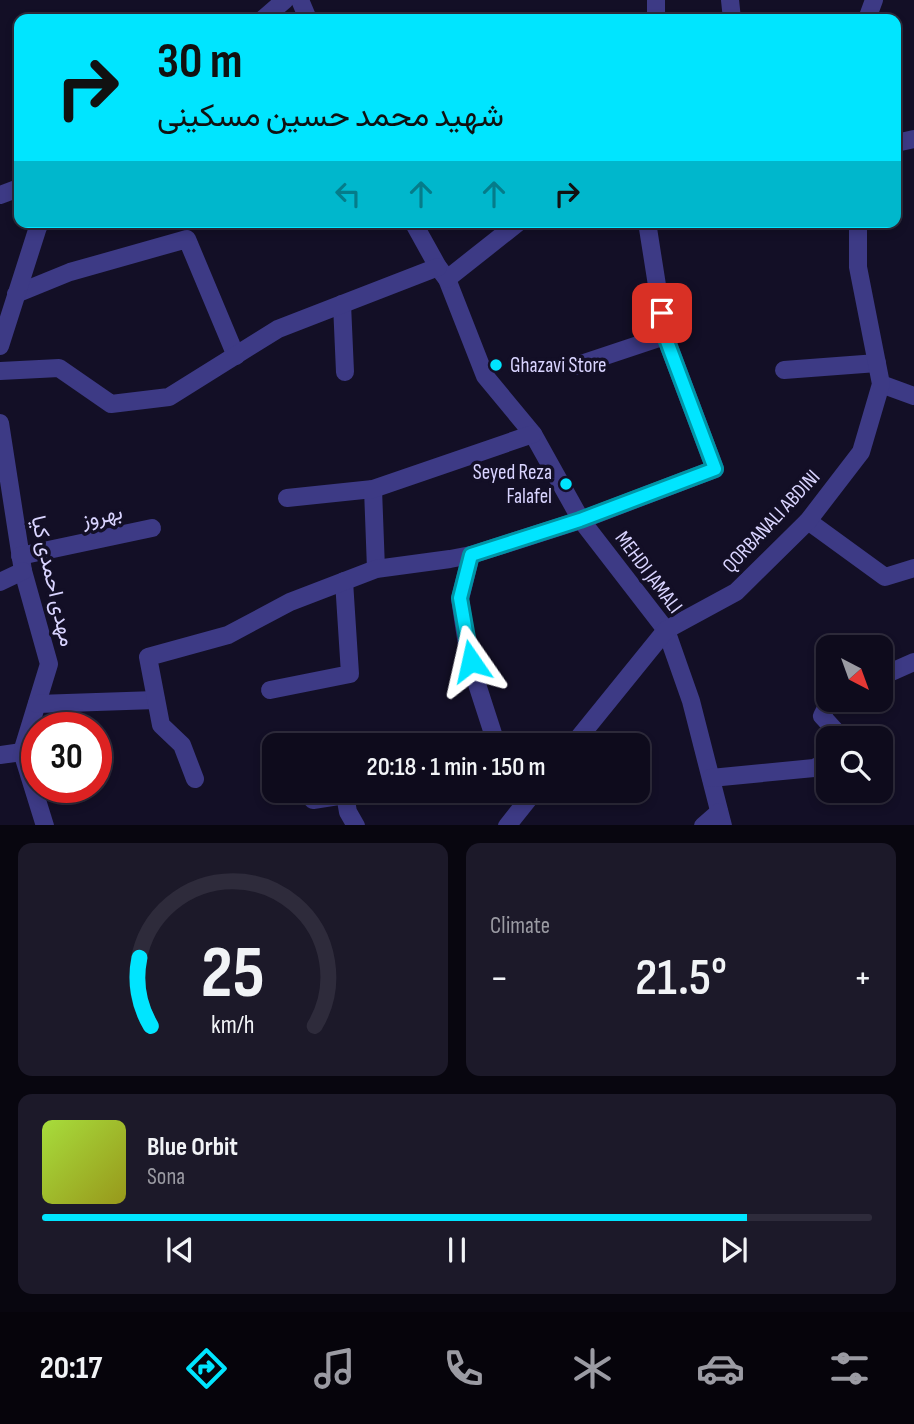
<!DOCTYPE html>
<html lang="en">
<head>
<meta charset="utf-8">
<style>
	body { margin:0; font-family:"Sofia Sans Condensed",Vazirmatn,sans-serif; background:#1c1929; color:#f1f3f6; height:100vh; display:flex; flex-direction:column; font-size:26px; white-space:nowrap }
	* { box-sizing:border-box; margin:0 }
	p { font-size:23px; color:#9b9ba3 }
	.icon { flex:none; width:38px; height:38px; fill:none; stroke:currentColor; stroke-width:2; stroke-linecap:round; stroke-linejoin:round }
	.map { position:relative; height:825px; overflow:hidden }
	.details { display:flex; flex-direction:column; gap:18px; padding:18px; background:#08060f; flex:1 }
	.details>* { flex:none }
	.banner { position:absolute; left:14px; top:14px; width:887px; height:214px; border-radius:14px; box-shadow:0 4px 10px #0003,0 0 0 2px #2e2b3b; background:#00e5ff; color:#111; overflow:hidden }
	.needle { width:46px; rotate:139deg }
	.tools { position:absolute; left:816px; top:635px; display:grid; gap:14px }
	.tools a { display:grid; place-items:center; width:77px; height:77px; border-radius:14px; background:#0e0b1c; box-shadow:0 4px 10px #0003,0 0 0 2px #2e2b3b; font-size:35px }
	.speed { position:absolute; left:21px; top:712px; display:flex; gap:14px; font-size:35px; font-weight:700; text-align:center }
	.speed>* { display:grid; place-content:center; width:91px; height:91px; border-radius:50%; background:#0e0b1c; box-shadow:0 4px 10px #0003,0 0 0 2px #2e2b3b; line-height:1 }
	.speed .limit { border:10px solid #d22; background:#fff; color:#111 }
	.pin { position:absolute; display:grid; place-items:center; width:60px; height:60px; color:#fff; margin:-30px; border-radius:14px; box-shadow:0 4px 10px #0006 }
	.me { position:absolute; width:77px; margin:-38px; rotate:349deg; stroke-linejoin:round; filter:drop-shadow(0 0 5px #0008) }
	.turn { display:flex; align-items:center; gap:24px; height:147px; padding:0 28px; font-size:32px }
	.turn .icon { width:91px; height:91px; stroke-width:2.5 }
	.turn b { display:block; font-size:49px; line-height:60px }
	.lanes { display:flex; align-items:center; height:66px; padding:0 28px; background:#0003; justify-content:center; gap:35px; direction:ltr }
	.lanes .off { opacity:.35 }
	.big { font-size:52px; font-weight:600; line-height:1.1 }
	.details .card { flex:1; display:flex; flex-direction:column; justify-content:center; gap:10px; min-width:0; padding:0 24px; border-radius:14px; background:#1c1929 }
	.details .dial { align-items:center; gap:0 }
	.dial svg { height:182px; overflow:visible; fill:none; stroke:#2e2b3b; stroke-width:7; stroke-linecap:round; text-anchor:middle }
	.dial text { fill:#f1f3f6; stroke:none }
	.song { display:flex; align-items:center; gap:21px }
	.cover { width:84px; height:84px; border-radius:10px; background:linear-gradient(135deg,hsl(80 70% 55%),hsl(60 70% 35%)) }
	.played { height:7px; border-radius:4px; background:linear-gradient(90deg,#00e5ff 85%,#2e2b3b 85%) }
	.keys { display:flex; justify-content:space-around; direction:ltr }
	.heat { display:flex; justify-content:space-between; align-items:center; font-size:38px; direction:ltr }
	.details .tiles { flex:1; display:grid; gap:18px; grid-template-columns:1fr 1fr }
	.card:last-child { grid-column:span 2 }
	.trip { position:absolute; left:262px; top:733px; width:388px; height:70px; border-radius:14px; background:#0e0b1c; box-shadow:0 4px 10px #0003,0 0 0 2px #2e2b3b; font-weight:600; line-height:70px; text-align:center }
	.dock { display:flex; height:112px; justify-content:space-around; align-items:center; background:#06040b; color:#9b9ba3 }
	.dock .icon { width:49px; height:49px }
	.dock .active { color:#00e5ff }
	.dock b { font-size:32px; color:#f1f3f6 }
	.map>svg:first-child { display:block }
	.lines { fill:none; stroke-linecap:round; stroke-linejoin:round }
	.minor { stroke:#3d3a85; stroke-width:18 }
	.route-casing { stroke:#0095a6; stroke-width:18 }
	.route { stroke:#00e5ff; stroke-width:12 }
	.poi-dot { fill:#00e5ff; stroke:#130f26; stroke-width:2.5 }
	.labels { text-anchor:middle; stroke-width:7; stroke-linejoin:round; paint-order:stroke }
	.poi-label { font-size:21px; fill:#d9d4ff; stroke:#130f26; text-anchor:start }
	.street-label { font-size:21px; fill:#d9d4ff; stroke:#130f26 }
</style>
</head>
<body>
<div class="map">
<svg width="914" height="826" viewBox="0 0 914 826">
	<rect width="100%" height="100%" fill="#130f26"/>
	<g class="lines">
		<g class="minor">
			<polyline points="300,0 308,19"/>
			<polyline points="730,0 732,19"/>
			<polyline points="263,19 285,0"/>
			<polyline points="656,19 656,0"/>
			<polyline points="867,19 874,0"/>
			<polyline points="896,143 914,139"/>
			<polyline points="0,195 19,188"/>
			<polyline points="413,222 438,267 447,279 485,376 533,434 581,520 666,630 691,701 723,826"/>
			<polyline points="447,279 519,222"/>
			<polyline points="16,294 70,272 187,239 236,356"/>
			<polyline points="342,304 345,372"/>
			<polyline points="0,346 38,227 41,222"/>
			<polyline points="575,366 665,336"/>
			<polyline points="784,370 877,363"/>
			<polyline points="0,371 59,368 111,404 169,397 278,329 438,267"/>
			<polyline points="881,384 914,396"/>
			<polyline points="0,423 23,571 49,664 22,752 45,826"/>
			<polyline points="373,489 376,569"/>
			<polyline points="287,498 373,489 533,434"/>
			<polyline points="808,521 885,577 914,568"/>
			<polyline points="471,555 460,599 467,645 475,678 497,746"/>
			<polyline points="20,556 152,528"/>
			<polyline points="0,582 23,571"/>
			<polyline points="880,677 914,662"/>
			<polyline points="270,690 350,674 344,581"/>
			<polyline points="830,700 822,716 842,738"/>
			<polyline points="37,704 156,700"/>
			<polyline points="572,746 666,630 736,592 808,521 861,452 881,384 858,267 858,222"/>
			<polyline points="0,755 22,752"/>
			<polyline points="711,778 814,768 828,761"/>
			<polyline points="195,779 182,745 161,725 148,657 228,635 290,602 376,569 450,559 471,555 581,520 715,469 665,336 647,222"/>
			<polyline points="349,791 345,795 348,812 356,826"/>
			<polyline points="313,800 345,795"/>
			<polyline points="507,826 535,791"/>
			<polyline points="703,826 719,812"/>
		</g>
	</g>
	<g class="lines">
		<g class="route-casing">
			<polyline id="route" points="471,661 460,598 471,555 580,520 715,469 665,336 662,313"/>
		</g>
		<use href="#route" class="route"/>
	</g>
	<g class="poi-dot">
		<circle cx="496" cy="365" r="7"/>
		<circle cx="566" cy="484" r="7"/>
	</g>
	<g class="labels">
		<g class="poi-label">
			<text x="510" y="372">Ghazavi Store</text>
			<text x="552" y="479" text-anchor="end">Seyed Reza<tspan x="552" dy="24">Falafel</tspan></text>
		</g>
		<g class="street-label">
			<text transform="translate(102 516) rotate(-12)" y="7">بهروز</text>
			<text transform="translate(771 521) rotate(-47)" y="7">QORBANALI ABDINI</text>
			<text transform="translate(649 572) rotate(53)" y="7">MEHDI JAMALI</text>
			<text transform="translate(53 581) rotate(77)" y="7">مهدی احمدی کیا</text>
		</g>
	</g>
</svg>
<div class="tools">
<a><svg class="needle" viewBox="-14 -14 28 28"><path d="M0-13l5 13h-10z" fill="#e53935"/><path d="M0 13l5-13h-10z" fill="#9b9ba3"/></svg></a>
<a><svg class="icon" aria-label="search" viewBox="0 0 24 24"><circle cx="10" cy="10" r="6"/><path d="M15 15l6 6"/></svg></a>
</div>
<div class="speed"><div class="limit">30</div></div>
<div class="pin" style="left:662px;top:313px;background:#d93025"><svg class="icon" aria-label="arrive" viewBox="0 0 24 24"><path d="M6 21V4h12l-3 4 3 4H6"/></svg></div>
<svg class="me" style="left:471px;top:661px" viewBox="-20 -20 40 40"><path d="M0-17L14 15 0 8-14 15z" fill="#00e5ff" stroke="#fff" stroke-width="4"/></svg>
<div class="trip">20:18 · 1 min · 150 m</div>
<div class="banner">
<div class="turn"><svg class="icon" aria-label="right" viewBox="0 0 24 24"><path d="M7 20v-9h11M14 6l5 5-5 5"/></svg><div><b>30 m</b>شهید محمد حسین مسکینی</div></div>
<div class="lanes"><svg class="icon off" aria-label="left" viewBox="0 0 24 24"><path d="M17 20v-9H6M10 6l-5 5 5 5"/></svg><svg class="icon off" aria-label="ahead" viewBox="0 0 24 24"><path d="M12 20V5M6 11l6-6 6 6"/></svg><svg class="icon off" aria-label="ahead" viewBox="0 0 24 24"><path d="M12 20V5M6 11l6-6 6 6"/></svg><svg class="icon" aria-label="right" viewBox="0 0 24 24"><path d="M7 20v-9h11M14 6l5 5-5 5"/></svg></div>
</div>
</div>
<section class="details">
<div class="tiles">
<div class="card dial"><svg viewBox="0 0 100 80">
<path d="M14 69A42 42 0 1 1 86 69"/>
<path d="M14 69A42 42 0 0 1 9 39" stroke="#00e5ff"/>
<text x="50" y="56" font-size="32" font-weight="700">25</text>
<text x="50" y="72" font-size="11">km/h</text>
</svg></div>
<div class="card"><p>Climate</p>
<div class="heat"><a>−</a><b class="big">21.5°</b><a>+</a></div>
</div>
<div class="card">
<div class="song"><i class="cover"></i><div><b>Blue Orbit</b><p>Sona</p></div></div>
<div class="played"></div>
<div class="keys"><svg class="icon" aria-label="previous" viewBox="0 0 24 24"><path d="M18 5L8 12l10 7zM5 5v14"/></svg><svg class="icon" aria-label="pause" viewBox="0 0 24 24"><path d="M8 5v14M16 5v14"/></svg><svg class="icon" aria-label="next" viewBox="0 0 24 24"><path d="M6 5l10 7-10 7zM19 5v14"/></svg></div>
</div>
</div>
</section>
<nav class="dock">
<b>20:17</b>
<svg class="icon active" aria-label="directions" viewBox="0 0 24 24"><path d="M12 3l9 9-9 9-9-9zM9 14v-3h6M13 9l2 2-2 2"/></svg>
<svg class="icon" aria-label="music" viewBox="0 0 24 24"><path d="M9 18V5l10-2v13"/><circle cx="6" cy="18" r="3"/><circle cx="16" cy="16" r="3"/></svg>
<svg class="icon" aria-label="phone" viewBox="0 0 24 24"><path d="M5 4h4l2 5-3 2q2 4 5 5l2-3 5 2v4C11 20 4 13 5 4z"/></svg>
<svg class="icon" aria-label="climate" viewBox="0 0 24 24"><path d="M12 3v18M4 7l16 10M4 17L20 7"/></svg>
<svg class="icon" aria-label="car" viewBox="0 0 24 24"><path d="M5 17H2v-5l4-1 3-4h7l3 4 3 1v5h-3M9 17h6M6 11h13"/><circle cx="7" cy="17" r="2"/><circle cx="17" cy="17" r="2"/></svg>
<svg class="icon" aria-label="filters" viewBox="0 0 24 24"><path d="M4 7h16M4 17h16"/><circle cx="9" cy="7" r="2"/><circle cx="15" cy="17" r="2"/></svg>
</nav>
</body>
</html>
